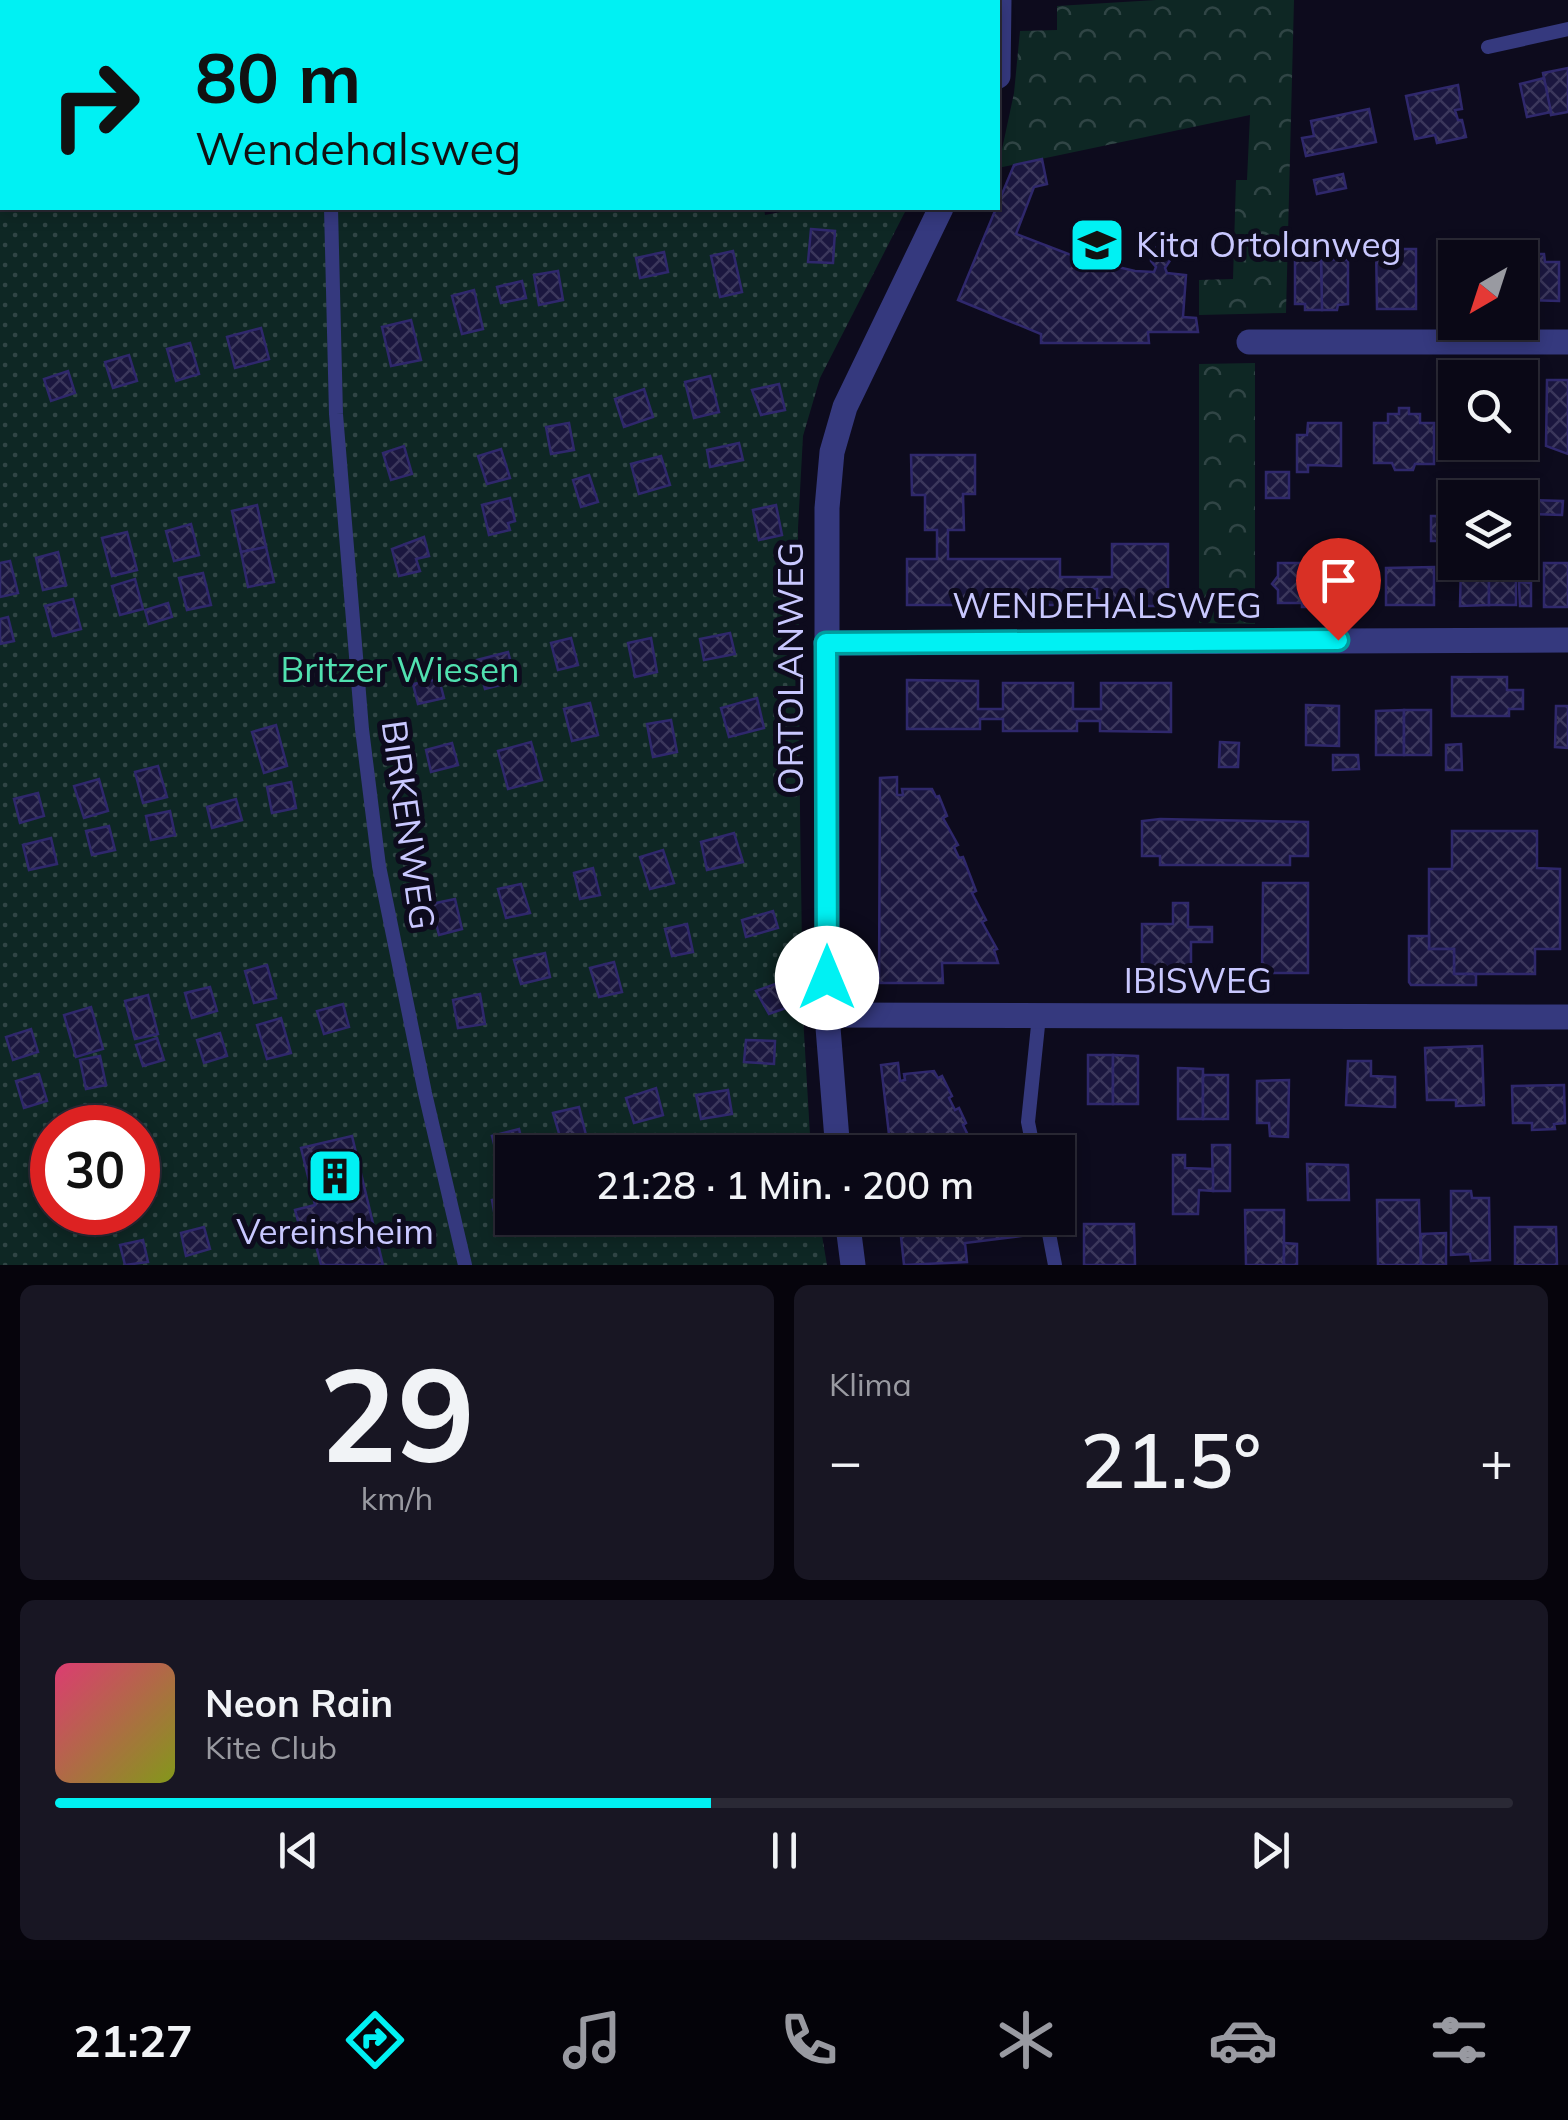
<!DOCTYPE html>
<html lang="de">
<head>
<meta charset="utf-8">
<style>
	body { margin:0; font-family:Mulish,sans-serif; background:#181623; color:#f1f3f6; height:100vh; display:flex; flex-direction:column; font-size:38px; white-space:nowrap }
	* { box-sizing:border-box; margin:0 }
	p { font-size:32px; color:#999aa1 }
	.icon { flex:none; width:55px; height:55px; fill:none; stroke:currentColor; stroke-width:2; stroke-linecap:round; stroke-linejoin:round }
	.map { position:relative; height:1265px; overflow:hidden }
	.details { display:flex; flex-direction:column; gap:20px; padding:20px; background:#06040c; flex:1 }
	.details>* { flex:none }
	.top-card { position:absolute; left:0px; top:0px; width:1000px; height:210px; box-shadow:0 5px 15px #0003,0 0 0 2px #2a2935; background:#00f1f3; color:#111; overflow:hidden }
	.needle { width:65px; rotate:219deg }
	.fabs { position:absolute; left:1438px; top:240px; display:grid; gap:20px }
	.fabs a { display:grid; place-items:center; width:100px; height:100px; border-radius:0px; background:#0a0816; box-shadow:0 5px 15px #0003,0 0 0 2px #2a2935; font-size:50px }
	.speed { position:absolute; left:30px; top:1105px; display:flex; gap:20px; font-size:50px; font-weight:700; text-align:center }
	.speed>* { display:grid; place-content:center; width:130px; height:130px; border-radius:50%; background:#0a0816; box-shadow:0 5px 15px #0003,0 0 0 2px #2a2935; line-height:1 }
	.speed .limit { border:15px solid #d22; background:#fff; color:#111 }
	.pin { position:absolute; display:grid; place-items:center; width:85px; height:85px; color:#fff; margin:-102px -42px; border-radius:50% 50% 50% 0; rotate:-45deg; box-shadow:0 0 10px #0007 }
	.pin .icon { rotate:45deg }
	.me { position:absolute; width:110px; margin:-55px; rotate:0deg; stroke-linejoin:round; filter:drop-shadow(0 0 8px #0008) }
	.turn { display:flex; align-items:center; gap:35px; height:210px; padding:0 30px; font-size:45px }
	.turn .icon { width:130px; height:130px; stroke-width:2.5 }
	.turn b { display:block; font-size:70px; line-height:85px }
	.big { font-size:75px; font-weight:600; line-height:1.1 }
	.details .widget { flex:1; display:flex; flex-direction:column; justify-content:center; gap:15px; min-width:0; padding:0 35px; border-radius:15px; background:#181623 }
	.details .dial { align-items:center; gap:0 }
	.dial b { font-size:130px; line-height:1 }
	.song { display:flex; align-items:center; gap:30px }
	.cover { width:120px; height:120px; border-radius:15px; background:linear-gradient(135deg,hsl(340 70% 55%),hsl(70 70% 35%)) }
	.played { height:10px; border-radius:5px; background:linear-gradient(90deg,#00f1f3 45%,#2a2935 45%) }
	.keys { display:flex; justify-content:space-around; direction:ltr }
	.heat { display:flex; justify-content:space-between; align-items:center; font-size:55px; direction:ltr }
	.details .tiles { flex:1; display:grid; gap:20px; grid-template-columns:1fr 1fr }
	.widget:last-child { grid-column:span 2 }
	.trip { position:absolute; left:495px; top:1135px; width:580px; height:100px; border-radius:0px; background:#0a0816; box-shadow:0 5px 15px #0003,0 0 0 2px #2a2935; font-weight:600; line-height:100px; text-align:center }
	.dock { display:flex; height:160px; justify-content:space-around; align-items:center; background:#040309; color:#999aa1 }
	.dock .icon { width:70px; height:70px }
	.dock .current { color:#00f1f3 }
	.dock b { font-size:45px; color:#f1f3f6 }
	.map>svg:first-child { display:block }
	.park { fill:url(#park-crowns) }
	.garden { fill:url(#garden-dots); fill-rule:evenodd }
	.building { fill:url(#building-cross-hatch); stroke:#2f286c; stroke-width:2.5 }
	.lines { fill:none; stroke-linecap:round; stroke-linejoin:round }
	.service { stroke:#35397e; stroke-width:14 }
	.minor { stroke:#35397e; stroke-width:25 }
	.route-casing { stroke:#009d9e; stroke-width:25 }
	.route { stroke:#00f1f3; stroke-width:18 }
	.labels { text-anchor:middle; stroke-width:10; stroke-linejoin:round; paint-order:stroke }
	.poi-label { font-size:35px; fill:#c9c8ff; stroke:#0d0b1d; text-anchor:start }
	.street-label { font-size:35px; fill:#c9c8ff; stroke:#0d0b1d }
	.park-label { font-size:35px; fill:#51e1b0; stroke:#0d0b1d }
</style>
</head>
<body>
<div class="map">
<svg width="1568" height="1265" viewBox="0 0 1568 1265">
	<defs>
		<pattern id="park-crowns" width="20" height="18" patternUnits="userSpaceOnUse" patternTransform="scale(2.5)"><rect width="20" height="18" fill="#0e2724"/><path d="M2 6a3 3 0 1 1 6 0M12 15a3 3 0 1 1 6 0" fill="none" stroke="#304545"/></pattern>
		<pattern id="garden-dots" width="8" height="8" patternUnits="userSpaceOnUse" patternTransform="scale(2.5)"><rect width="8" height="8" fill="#0e2724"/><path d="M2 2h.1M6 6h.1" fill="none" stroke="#304545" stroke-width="1.8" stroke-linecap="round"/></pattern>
		<pattern id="building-cross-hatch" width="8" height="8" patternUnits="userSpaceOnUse" patternTransform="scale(2.5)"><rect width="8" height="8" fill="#1b173f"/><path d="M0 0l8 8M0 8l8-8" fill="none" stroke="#3b375c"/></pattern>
	</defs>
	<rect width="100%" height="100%" fill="#0d0b1d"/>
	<g class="park">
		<polygon points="1156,0 1294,0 1286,313 1199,315 1199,280 1233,279 1236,180 1247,180 1250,115 998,168 1014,93 1020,31 1057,30 1057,6"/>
		<polygon points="1255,363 1255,624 1199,623 1199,364"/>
	</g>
	<g class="garden">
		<polygon points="39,0 748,0 749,2 27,2"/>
		<path d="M0 8H2V208H764L765 215 802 208H907L820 378 803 436 798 528 800 811 803 1016 811 1152H512V1218H819L827 1265H0ZM52 1128H138V1212H52Z"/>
	</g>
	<g class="building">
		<polygon points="1568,68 1568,112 1551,115 1543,73"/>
		<polygon points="1544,78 1551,112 1527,117 1520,84"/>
		<polygon points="1458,85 1462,109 1455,110 1458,120 1462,120 1466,137 1437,143 1435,135 1415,139 1406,96"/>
		<polygon points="1369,109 1376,142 1306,156 1302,138 1314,136 1311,121"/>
		<polygon points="1042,159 1047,184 1034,187 1016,234 1079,258 1083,253 1078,245 1079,239 1085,233 1094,233 1101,244 1091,255 1092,261 1135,271 1154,272 1156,267 1151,261 1151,252 1158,246 1167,247 1173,256 1165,268 1167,273 1186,275 1183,317 1196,318 1198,332 1148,332 1149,343 1041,343 1041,334 958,300 1014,165"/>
		<polygon points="1343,174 1346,188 1317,194 1314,180"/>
		<polygon points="811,229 835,231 833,263 808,262"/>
		<polygon points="1376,241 1397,241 1397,249 1416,249 1416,309 1377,309"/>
		<rect x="1468" y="242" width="23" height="16"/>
		<polygon points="733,251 742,292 720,297 711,256"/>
		<polygon points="664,252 668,272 640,278 636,258"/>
		<polygon points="1533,254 1544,254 1545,262 1559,262 1559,301 1523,300 1524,263 1533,263"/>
		<polygon points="1321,259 1348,260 1348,304 1338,305 1337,310 1322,310"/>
		<polygon points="1321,259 1322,310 1305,310 1305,304 1295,304 1295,260"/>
		<rect x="1446" y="260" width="9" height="49"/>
		<polygon points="558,271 563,300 539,305 534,275"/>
		<polygon points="522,281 526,298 501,303 497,287"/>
		<polygon points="474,290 483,329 462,334 452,296"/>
		<polygon points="411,320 421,360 391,366 382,327"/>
		<polygon points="261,328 269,359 235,368 227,337"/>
		<polygon points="190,343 199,374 176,381 167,349"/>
		<polygon points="129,355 137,381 113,388 105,362"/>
		<polygon points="68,371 75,393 51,401 44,379"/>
		<polygon points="710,376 719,412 694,418 685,382"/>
		<polygon points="1547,380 1568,380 1568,454 1546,446"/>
		<polygon points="779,384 785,410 761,415 752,390"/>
		<polygon points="644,389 653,417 624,427 615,399"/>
		<polygon points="1399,408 1409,408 1409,414 1420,414 1420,423 1434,423 1434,464 1415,464 1413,470 1395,470 1392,463 1374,463 1374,423 1388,423 1388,414 1399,414"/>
		<polygon points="569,423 574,450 551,454 546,427"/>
		<polygon points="1308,423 1341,423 1341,466 1308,465 1308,472 1297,472 1297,435 1307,435"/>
		<polygon points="739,443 743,460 710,467 707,450"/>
		<polygon points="404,446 412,474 391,480 383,453"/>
		<polygon points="501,449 510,478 487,484 478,456"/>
		<polygon points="911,455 975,455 975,494 963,494 964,530 948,530 948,559 1060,559 1060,577 1112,577 1112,544 1168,544 1168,606 1097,606 1097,589 1074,589 1074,605 907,605 907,559 937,559 937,530 925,530 925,495 912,495"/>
		<polygon points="661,456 670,485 639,494 631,464"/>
		<rect x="1266" y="472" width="23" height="26"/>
		<polygon points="589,475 598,502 581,507 573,480"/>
		<polygon points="510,498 515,521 508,523 510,530 489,535 482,505"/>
		<polygon points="1531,500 1563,501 1562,515 1531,514"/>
		<polygon points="257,505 266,547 241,552 232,511"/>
		<polygon points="776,505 782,535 759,540 753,510"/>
		<polygon points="1431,516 1443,516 1442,541 1431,541"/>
		<polygon points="191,524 199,555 174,561 166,531"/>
		<polygon points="127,532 137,570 112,576 102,538"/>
		<polygon points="424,537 429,556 416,559 420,571 399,576 392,549"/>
		<polygon points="266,547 274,582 248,587 241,552"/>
		<polygon points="58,552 66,585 43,590 36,558"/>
		<polygon points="10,561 18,593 0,597 0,563"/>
		<polygon points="1461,562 1489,562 1489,605 1460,606"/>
		<rect x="1489" y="562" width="27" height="43"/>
		<polygon points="1278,563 1338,563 1339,576 1345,583 1338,590 1338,603 1314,603 1315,607 1302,607 1302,603 1278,603 1278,590 1272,584 1278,576"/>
		<rect x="1544" y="563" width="24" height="44"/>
		<polygon points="1434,567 1434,605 1386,605 1386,568"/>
		<polygon points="203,573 211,605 187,610 179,578"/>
		<polygon points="135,579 143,609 120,615 112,586"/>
		<polygon points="1519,582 1531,583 1531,606 1520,606"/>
		<polygon points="73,599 81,629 53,636 45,606"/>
		<polygon points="168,603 172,617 149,624 145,610"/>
		<polygon points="8,617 14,641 0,644 0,619"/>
		<polygon points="730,633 735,654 704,660 700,639"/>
		<polygon points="571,638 578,665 558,670 551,643"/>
		<polygon points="651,638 657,672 635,677 628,643"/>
		<polygon points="508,652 516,681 485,689 477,660"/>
		<polygon points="1452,677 1507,677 1507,690 1523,690 1523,709 1509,709 1509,716 1452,716"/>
		<polygon points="439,679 444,698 418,704 413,684"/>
		<polygon points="907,680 978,681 978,709 1003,709 1003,683 1073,683 1073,709 1101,709 1101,683 1171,683 1171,732 1100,731 1100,721 1077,721 1077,731 1003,731 1003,719 980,719 980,729 907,729"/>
		<polygon points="757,698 764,728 729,737 721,708"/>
		<polygon points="590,703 598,735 572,741 564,709"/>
		<polygon points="1306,705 1339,706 1339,746 1306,745"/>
		<polygon points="1556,706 1568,706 1568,748 1555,747"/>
		<polygon points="1404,710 1404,755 1376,755 1376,711"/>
		<rect x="1404" y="710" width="27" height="45"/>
		<polygon points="671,720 677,752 653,757 647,724"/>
		<polygon points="276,725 287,766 264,773 252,732"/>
		<polygon points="531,742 542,780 508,789 498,751"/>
		<polygon points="1220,742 1239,743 1238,767 1219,767"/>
		<polygon points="452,743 458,765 431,772 426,750"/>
		<polygon points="1461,744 1462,770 1446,770 1446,745"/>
		<polygon points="1333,755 1358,755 1359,769 1333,770"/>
		<polygon points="158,766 167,797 143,803 135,772"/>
		<polygon points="897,777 897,795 903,795 902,789 932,789 936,797 939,796 947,816 943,818 958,845 954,847 959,858 963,857 976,891 972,893 986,920 982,922 997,949 994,950 998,963 942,963 943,983 879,983 880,778"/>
		<polygon points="99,779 108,811 84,818 74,786"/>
		<polygon points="291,782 296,808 272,813 267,787"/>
		<polygon points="38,793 44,816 20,823 14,799"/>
		<polygon points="236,799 242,820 212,828 207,807"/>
		<polygon points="170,811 175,835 151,840 146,816"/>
		<polygon points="1160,819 1308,822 1308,856 1290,856 1290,865 1160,865 1160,856 1142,856 1142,821"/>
		<polygon points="109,826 115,850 92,855 86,831"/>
		<polygon points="1452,831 1537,831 1537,868 1560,869 1560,949 1535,949 1535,974 1454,974 1454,949 1429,949 1429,869 1452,869"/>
		<polygon points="734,833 743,862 707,870 701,842"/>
		<polygon points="51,838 57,864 29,870 23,845"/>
		<polygon points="663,850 674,883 650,889 640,857"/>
		<polygon points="593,868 600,895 580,899 574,873"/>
		<polygon points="1263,883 1308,883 1308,973 1262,973"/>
		<polygon points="521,884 530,913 506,918 498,889"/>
		<polygon points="455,899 462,929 439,935 431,904"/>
		<polygon points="1173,903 1188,903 1188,927 1212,927 1212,942 1191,942 1191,973 1142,973 1142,924 1173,924"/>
		<polygon points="773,911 778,928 746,937 742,920"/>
		<polygon points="687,924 693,952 672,956 665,929"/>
		<polygon points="1409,936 1429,936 1429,949 1454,949 1454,974 1476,974 1476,985 1411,985 1409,982"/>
		<polygon points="545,953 550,977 521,984 514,960"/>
		<polygon points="614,962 622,992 599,997 590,968"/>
		<polygon points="267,965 276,998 254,1003 245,971"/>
		<polygon points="775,984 786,1008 769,1014 756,991"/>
		<polygon points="210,987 217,1011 192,1018 185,993"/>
		<polygon points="480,994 485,1024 458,1028 453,1000"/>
		<polygon points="148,995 158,1034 135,1039 125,1001"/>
		<polygon points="343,1004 349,1027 324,1034 317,1011"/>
		<polygon points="91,1007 103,1049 76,1057 64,1015"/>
		<polygon points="281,1018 291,1053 267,1059 257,1025"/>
		<polygon points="31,1029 38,1052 13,1060 6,1037"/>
		<polygon points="220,1033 227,1056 204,1063 197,1040"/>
		<polygon points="157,1038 164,1060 143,1066 136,1045"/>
		<polygon points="746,1040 775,1041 774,1064 744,1062"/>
		<polygon points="1482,1046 1484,1105 1456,1106 1456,1100 1427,1100 1425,1048"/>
		<rect x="1088" y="1055" width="25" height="49"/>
		<polygon points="1113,1055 1138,1056 1138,1104 1113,1104"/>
		<polygon points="100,1056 106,1085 86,1089 80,1060"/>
		<polygon points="1348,1061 1371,1061 1371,1076 1395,1077 1395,1107 1346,1105"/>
		<polygon points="898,1063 900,1081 905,1080 904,1074 934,1071 938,1078 942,1076 952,1096 949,1098 955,1110 959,1108 966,1123 963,1125 969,1137 973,1135 982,1152 891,1152 881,1065"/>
		<polygon points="1178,1068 1203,1069 1203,1119 1178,1119"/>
		<polygon points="39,1074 47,1101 24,1108 16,1081"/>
		<rect x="1203" y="1075" width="25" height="44"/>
		<polygon points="1289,1080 1288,1137 1270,1136 1269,1123 1257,1123 1257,1081"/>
		<polygon points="1564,1085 1565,1123 1554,1124 1555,1129 1532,1130 1532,1123 1513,1123 1512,1086"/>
		<polygon points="656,1088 663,1115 634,1123 626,1098"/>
		<polygon points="728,1090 732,1114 701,1119 696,1095"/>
		<polygon points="579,1107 586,1135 561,1140 553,1113"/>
		<polygon points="519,1129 524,1149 497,1156 492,1136"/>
		<polygon points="352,1136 383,1265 321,1265 313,1234 302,1236 295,1210 315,1205 301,1148"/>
		<polygon points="1212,1145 1230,1145 1230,1191 1213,1191"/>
		<polygon points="1173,1155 1185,1155 1185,1168 1213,1169 1213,1191 1199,1190 1198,1214 1173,1214"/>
		<polygon points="1307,1164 1348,1165 1349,1200 1308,1200"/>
		<polygon points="1451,1191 1471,1191 1472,1198 1489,1198 1490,1260 1471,1261 1470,1254 1451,1255"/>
		<polygon points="512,1196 512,1218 526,1218 529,1229 498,1234 492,1200"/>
		<polygon points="1377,1200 1419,1200 1421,1265 1378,1265"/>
		<polygon points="1245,1210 1284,1210 1284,1265 1246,1265"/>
		<polygon points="899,1218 1016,1218 1018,1221 1014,1223 1021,1236 965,1243 967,1262 904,1265"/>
		<polygon points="1084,1224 1134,1224 1135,1265 1084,1265"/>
		<polygon points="204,1227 210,1249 186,1256 181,1233"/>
		<polygon points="1515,1227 1556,1227 1557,1265 1515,1265"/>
		<polygon points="1446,1233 1446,1265 1421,1265 1421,1234"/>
		<polygon points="143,1240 148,1262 125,1265 120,1245"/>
		<polygon points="1284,1243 1297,1244 1297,1265 1284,1265"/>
	</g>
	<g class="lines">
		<g class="service">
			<polyline points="314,0 315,2"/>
			<polyline points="1488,47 1568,29"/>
			<polyline points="331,208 336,414 362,729 379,866 425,1093 465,1265"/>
			<polyline points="1034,1152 1028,1122 1039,1016"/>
			<polyline points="1046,1218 1055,1265"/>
		</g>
		<g class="minor">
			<polyline points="976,0 976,2"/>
			<polyline points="998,76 999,0"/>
			<polyline points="1249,342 1568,342"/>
			<polyline points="826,643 1568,640"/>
			<polyline points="827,1015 1568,1017"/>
			<polyline points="838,1152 827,1015 827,508 832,452 845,407 941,208"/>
			<polyline points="847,1218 853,1265"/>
		</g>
	</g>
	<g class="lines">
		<g class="route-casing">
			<polyline id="route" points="827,978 826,643 1338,640"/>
		</g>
		<use href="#route" class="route"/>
	</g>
	<defs>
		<g id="school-square" transform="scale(2.875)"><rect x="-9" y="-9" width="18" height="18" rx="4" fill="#00f1f3" stroke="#0d0b1d"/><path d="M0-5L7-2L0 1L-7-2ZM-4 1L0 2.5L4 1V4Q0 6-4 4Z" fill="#111"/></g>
		<g id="building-square" transform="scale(2.875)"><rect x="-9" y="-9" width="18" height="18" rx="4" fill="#00f1f3" stroke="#0d0b1d"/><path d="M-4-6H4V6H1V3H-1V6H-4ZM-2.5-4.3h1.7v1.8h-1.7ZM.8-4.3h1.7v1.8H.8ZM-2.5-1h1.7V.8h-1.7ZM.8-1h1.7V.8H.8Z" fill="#111"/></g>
	</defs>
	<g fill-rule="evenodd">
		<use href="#school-square" x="1097" y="245"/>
		<use href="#building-square" x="335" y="1176"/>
	</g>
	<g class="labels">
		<g class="poi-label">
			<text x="1136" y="257">Kita Ortolanweg</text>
			<text x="335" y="1244" text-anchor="middle">Vereinsheim</text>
		</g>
		<g class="street-label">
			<text x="1107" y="618">WENDEHALSWEG</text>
			<text transform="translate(791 668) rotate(-90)" y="12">ORTOLANWEG</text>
			<text transform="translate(408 825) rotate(82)" y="12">BIRKENWEG</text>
			<text x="1198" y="993">IBISWEG</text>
		</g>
		<g class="park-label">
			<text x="400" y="682">Britzer Wiesen</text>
		</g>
	</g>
</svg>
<div class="fabs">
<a><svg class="needle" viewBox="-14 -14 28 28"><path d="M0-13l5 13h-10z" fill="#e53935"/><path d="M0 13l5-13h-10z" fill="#999aa1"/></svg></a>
<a><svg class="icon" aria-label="search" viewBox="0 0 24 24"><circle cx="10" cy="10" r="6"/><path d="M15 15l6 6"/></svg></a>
<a><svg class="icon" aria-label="layers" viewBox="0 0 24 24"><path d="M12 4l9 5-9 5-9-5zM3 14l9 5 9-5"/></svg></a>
</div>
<div class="speed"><div class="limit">30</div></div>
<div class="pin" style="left:1338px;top:640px;background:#d93025"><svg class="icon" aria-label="arrive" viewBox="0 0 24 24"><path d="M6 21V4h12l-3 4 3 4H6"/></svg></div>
<svg class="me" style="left:827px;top:978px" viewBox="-20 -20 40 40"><circle r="19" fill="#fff"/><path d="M0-13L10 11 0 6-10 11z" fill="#00f1f3"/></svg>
<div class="trip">21:28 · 1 Min. · 200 m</div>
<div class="top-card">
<div class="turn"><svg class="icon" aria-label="right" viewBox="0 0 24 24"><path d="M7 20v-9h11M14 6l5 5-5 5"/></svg><div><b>80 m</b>Wendehalsweg</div></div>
</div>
</div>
<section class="details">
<div class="tiles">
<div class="widget dial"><b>29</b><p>km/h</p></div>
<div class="widget"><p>Klima</p>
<div class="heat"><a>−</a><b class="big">21.5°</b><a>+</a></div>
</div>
<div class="widget">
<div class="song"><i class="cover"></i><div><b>Neon Rain</b><p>Kite Club</p></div></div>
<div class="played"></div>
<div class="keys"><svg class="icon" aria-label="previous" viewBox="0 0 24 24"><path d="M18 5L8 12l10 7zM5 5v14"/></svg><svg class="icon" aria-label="pause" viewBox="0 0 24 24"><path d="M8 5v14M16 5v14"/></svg><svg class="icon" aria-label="next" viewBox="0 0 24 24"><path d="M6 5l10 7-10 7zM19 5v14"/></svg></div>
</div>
</div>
</section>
<nav class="dock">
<b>21:27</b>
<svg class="icon current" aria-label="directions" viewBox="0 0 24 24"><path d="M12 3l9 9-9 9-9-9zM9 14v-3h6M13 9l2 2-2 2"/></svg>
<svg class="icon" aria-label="music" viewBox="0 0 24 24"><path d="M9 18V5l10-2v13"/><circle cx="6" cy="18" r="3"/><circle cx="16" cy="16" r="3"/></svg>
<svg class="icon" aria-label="phone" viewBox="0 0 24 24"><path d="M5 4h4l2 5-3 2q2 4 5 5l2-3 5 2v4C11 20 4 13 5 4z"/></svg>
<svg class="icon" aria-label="climate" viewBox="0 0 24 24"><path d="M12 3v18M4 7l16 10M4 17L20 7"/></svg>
<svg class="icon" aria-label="car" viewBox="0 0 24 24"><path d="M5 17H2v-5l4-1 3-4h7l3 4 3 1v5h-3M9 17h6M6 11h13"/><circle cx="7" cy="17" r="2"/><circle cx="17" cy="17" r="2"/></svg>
<svg class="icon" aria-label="filters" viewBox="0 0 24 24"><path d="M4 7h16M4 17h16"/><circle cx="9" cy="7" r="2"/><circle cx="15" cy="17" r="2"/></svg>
</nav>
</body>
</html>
